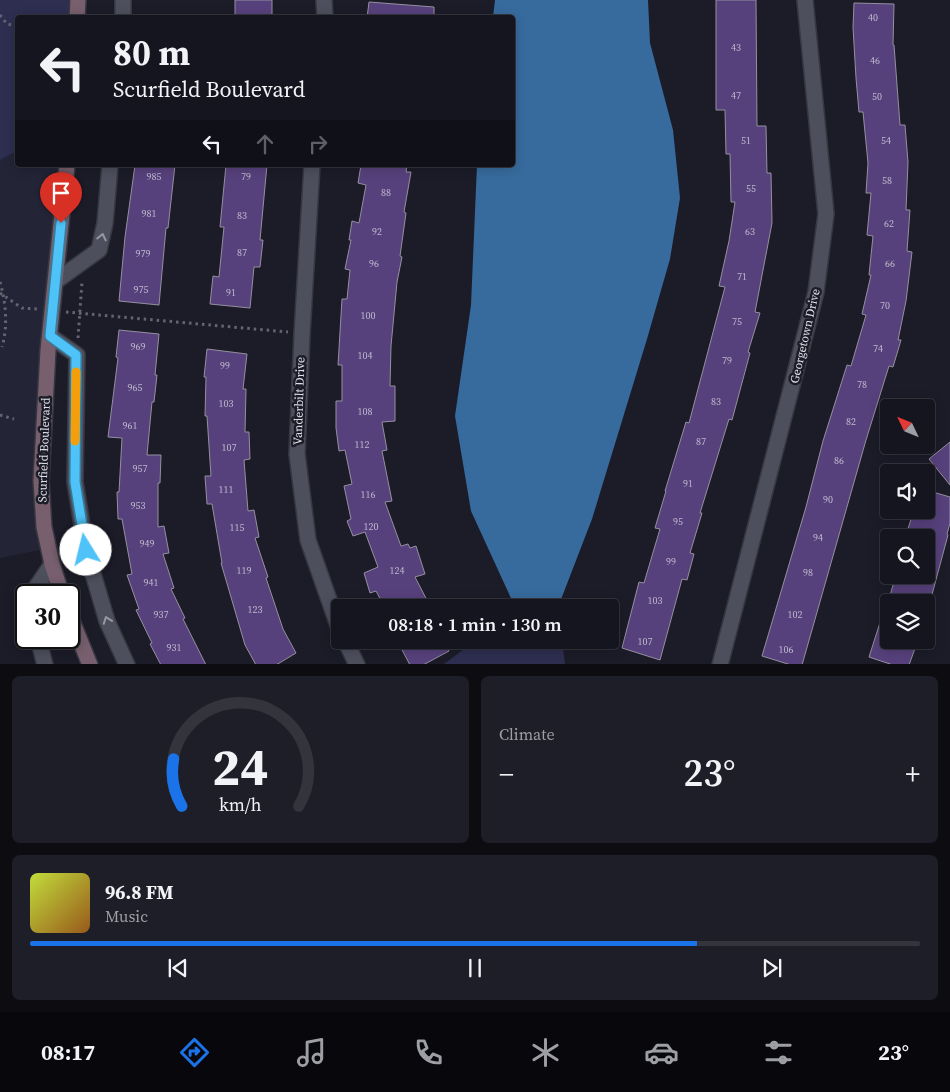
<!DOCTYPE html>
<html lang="en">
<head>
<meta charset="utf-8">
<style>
	body { margin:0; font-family:"Source Serif 4",serif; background:#1e1e28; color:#f1f3f6; height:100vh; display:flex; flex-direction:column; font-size:19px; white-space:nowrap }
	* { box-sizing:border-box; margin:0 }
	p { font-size:16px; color:#9d9fa4 }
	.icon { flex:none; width:28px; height:28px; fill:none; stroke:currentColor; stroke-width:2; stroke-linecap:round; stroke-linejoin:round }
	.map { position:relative; height:664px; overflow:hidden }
	.sheet { display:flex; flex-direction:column; gap:12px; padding:12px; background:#0c0c11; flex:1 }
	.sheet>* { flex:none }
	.banner { position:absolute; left:15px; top:15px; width:500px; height:152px; border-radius:5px; box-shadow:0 2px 12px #0003,0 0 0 1px #34343d; background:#15151f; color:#f1f3f6; overflow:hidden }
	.needle { width:32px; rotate:313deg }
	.controls { position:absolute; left:880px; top:399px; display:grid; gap:10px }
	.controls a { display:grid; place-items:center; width:55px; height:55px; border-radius:5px; background:#15151f; box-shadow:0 2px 12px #0003,0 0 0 1px #34343d; font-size:25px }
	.speed { position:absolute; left:15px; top:584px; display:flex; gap:10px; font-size:25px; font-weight:700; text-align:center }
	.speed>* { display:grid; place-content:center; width:65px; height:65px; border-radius:50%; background:#15151f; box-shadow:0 2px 12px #0003,0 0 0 1px #34343d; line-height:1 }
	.speed .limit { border:2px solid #111; border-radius:8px; background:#fff; color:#111 }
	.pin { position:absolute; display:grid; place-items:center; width:42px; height:42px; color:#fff; margin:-51px -21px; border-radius:50% 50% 50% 0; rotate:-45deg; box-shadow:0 0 5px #0007 }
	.pin .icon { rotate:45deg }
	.me { position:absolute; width:55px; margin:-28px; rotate:351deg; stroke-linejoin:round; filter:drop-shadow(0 0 4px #0008) }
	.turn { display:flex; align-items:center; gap:18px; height:105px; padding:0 15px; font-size:22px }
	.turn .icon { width:65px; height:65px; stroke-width:2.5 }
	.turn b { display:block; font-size:35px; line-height:42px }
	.lanes { display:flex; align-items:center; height:48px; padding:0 15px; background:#0003; justify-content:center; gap:25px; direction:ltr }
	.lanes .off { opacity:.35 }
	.big { font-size:38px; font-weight:600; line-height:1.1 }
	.sheet .tile { flex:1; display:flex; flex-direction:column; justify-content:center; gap:8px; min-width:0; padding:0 18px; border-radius:8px; background:#1e1e28 }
	.sheet .dial { align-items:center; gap:0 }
	.dial svg { height:130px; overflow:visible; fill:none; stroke:#34343d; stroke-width:7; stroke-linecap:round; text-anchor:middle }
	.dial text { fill:#f1f3f6; stroke:none }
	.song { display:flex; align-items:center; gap:15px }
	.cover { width:60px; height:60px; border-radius:8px; background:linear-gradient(135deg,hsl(70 70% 55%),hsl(30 70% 35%)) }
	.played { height:5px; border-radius:2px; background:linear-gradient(90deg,#1a73e8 75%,#34343d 75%) }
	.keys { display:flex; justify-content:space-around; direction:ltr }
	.heat { display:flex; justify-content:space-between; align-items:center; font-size:28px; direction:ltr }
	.sheet .tiles { flex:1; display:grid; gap:12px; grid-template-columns:1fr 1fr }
	.tile:last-child { grid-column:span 2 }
	.trip { position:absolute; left:331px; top:599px; width:288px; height:50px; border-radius:5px; background:#15151f; box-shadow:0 2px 12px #0003,0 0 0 1px #34343d; font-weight:600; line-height:50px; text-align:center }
	.dock { display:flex; height:80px; justify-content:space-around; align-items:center; background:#08080c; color:#9d9fa4 }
	.dock .icon { width:35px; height:35px }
	.dock .on { color:#1a73e8 }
	.dock b { font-size:22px; color:#f1f3f6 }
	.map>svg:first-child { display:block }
	.built { fill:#232436 }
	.green { fill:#2e2e51 }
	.water { fill:#376b9d }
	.building { fill:#57417c; stroke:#94909f }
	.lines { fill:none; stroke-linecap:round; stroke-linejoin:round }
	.street-casing { stroke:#373741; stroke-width:18 }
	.secondary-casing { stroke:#373741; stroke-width:18 }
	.path { stroke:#656571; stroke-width:3; stroke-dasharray:2.5 4; stroke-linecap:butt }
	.street { stroke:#4e4f5d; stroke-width:15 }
	.secondary { stroke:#775f6d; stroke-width:15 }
	.oneway { stroke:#9898a4 }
	.route-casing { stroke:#337fa1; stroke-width:12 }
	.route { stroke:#4fc3f7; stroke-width:9 }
	.slow { stroke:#f59e0b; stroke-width:9 }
	.labels { text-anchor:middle; stroke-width:5; stroke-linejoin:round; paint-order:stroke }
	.number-label { font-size:10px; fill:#beb9ce }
	.street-label { font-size:12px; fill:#e1e1ea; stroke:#1c1c29 }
</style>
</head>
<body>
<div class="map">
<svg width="950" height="665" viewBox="0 0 950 665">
	<rect width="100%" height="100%" fill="#1c1c29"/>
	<polygon class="built" points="17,151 18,165 67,165 41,481 49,548 0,558 0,160"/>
	<g class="green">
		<polygon points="0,0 78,0 77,17 18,18 17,151 0,160"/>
		<polygon points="476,640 562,640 565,664 444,664"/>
	</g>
	<polygon class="water" points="495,0 648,0 650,43 673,130 680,198 670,259 647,339 592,519 560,602 553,607 515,607 471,511 455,416 471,305 477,165 512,165 512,18 493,17"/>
	<g class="building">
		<rect x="235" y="0" width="37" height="18"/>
		<polygon points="716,0 756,0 757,126 766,126 767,173 771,173 772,223 755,312 760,313 748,352 750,353 732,420 729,419 700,513 702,513 690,553 694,554 687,580 682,579 660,660 622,648 639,582 644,583 660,529 655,528 666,491 665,491 686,422 689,423 725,287 719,286 729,241 735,202 731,202 730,154 726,154 725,110 716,110"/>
		<polygon points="369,2 434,7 434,18 367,18"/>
		<polygon points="854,3 894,4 893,45 894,45 900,125 905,125 908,162 906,210 910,210 907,251 912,252 906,301 898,340 901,340 893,367 889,366 866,440 802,665 791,665 762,656 806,507 823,441 847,365 851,366 866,315 862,314 871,275 869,275 873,236 867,235 871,193 866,193 868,163 863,112 859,112 856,78 853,27"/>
		<polygon points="135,165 175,165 168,228 166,228 159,305 119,301 125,237"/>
		<polygon points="226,165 267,165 260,240 263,240 260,267 254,267 250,308 210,304 213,276 219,277 224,227 220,227"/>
		<polygon points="361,165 407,165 406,172 411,172 404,212 406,213 400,256 402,257 397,282 391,346 390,386 395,386 395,421 382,422 387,450 382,451 392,501 385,502 401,546 408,544 410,548 416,546 425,574 415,577 431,608 385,608 376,591 370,593 364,573 378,567 365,532 353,536 347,521 351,519 344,486 352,484 345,450 339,451 336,428 336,401 342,401 342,365 338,365 342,299 347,299 350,270 345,269 351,240 349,240 352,221 359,223 366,185 358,183"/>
		<polygon points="119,330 159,334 155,375 157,375 154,402 152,402 147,455 161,455 160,483 158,483 158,527 164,526 169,553 163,554 174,588 171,589 185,618 183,619 206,665 161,665 150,644 152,643 136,610 139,609 127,575 132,574 122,519 118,519 117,492 119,492 122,438 108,437 118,358 116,357"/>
		<polygon points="207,349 247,354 243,389 246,389 245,432 249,432 250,459 244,460 248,511 254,510 259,537 255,538 268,577 266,578 283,629 296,653 276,665 256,665 245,645 221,563 222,563 212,504 207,504 205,476 211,476 207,416 205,416 206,377 204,377"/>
		<polygon points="950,442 950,485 929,459"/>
		<polygon points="926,490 950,497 950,523 947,534 948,535 930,602 888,602 896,575 926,575 926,538 905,538 914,510 926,510"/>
		<polygon points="885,607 889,608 889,640 907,640 917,643 909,665 893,665 869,657"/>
		<polygon points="411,640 443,640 449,651 423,665 410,665 400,646"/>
	</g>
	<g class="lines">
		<g class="street-casing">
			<g id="street">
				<polyline points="324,0 325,18"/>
				<polyline points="123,18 123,0"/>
				<polyline points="312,165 302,334 297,454 308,540 340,631"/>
				<polyline points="56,281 99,250 105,223 110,165"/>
				<polyline points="50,336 77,355 75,482 86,550 107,621 127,665"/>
				<polyline points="31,595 52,564"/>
				<polyline points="38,638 45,665"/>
				<polyline points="345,640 357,665"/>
				<polyline points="720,665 816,292 826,214 805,0"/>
			</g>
		</g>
		<g class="secondary-casing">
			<g id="secondary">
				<polyline points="77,18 78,0"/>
				<polyline points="62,595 52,564 44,527 41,481 48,350 67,165"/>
				<polyline points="69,613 90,665"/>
			</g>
		</g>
		<g class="path">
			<polyline points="0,15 7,24 18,26"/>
			<path d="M0 282C6 303 8 326 2 347"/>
			<polyline points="0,293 22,308 37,309"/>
			<polyline points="66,312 288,332"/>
			<polyline points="78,338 82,282"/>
			<polyline points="0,415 14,419"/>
		</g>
		<use href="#street" class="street"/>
		<use href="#secondary" class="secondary"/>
	</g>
	<defs><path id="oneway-chevron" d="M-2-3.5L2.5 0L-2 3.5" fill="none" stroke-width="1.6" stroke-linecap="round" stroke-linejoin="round" transform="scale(1.25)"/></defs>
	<g class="oneway">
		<use href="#oneway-chevron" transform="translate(102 237) rotate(-77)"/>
		<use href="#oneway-chevron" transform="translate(107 620) rotate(-110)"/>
	</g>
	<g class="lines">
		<g class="route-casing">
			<polyline id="route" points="61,223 50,336 76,355 75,482 86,550"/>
		</g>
		<use href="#route" class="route"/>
		<polyline class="slow" points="75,441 76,372"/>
	</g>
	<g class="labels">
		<g class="number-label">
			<text x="873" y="21">40</text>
			<text x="736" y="51">43</text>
			<text x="875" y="64">46</text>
			<text x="736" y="99">47</text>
			<text x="877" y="100">50</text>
			<text x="746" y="144">51</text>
			<text x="886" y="144">54</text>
			<text x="154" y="180">985</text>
			<text x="246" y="180">79</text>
			<text x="887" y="184">58</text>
			<text x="751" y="192">55</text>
			<text x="386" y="196">88</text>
			<text x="149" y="217">981</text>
			<text x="242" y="219">83</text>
			<text x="889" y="227">62</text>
			<text x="377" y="235">92</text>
			<text x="750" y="235">63</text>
			<text x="242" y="256">87</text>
			<text x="143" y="257">979</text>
			<text x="374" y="267">96</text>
			<text x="890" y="267">66</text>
			<text x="742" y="280">71</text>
			<text x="141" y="293">975</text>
			<text x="231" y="296">91</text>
			<text x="885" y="309">70</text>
			<text x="368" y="319">100</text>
			<text x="737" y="325">75</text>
			<text x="138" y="350">969</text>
			<text x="878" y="352">74</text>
			<text x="365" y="359">104</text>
			<text x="727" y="364">79</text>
			<text x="225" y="369">99</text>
			<text x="862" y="388">78</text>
			<text x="135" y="391">965</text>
			<text x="716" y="405">83</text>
			<text x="226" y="407">103</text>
			<text x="365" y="415">108</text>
			<text x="851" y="425">82</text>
			<text x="130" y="429">961</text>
			<text x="701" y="445">87</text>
			<text x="362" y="448">112</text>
			<text x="229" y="451">107</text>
			<text x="839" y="464">86</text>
			<text x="140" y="472">957</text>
			<text x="688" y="487">91</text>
			<text x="226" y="493">111</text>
			<text x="368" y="498">116</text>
			<text x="828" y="503">90</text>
			<text x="138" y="509">953</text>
			<text x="678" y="525">95</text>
			<text x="371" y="530">120</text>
			<text x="237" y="531">115</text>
			<text x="818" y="541">94</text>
			<text x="147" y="547">949</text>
			<text x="671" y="565">99</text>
			<text x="244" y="574">119</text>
			<text x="397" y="574">124</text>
			<text x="808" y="576">98</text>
			<text x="151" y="586">941</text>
			<text x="655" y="604">103</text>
			<text x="255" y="613">123</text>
			<text x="161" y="618">937</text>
			<text x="795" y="618">102</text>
			<text x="645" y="645">107</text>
			<text x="174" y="651">931</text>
			<text x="786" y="653">106</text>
		</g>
		<g class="street-label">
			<text transform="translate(805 336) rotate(-77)" y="4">Georgetown Drive</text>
			<text transform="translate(299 401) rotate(-88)" y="4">Vanderbilt Drive</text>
			<text transform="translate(44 450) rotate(-88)" y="4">Scurfield Boulevard</text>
		</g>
	</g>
</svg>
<div class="controls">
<a><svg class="needle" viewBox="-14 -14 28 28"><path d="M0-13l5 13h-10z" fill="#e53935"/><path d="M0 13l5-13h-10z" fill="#9d9fa4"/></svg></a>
<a><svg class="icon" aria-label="sound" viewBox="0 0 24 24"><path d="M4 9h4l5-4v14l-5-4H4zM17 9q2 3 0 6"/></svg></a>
<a><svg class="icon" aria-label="search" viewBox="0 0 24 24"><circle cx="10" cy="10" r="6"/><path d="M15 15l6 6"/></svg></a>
<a><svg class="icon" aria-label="layers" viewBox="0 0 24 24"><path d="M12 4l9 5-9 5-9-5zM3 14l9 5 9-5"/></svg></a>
</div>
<div class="speed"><div class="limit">30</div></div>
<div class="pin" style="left:61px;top:223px;background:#d93025"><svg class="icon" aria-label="arrive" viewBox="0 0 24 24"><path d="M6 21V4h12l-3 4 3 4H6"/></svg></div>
<svg class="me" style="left:86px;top:550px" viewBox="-20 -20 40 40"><circle r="19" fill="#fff"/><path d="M0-13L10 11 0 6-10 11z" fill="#4fc3f7"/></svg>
<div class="trip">08:18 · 1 min · 130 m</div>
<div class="banner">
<div class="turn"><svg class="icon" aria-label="left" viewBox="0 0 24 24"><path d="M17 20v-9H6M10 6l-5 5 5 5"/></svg><div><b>80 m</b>Scurfield Boulevard</div></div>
<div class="lanes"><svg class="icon" aria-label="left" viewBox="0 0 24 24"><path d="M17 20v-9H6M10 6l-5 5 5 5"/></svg><svg class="icon off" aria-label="ahead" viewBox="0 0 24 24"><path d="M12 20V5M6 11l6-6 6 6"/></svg><svg class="icon off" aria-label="right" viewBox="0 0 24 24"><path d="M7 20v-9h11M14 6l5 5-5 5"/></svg></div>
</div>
</div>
<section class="sheet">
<div class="tiles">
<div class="tile dial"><svg viewBox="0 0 100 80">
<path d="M14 69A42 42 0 1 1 86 69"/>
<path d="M14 69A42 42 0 0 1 9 40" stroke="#1a73e8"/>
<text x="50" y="56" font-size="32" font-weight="700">24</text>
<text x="50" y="72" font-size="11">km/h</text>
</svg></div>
<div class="tile"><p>Climate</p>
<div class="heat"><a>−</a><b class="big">23°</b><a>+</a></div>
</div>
<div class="tile">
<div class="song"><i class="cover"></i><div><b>96.8 FM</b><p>Music</p></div></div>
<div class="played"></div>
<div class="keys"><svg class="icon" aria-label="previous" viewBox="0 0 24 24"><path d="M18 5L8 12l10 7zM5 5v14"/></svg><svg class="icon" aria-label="pause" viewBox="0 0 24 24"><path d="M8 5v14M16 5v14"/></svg><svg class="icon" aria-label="next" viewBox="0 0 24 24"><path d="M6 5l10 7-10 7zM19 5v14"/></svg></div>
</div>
</div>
</section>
<nav class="dock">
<b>08:17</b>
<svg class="icon on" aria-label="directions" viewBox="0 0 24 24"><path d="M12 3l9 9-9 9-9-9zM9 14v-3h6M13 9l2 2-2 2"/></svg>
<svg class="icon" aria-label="music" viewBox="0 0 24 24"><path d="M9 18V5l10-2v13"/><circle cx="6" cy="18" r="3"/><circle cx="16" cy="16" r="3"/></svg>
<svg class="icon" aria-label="phone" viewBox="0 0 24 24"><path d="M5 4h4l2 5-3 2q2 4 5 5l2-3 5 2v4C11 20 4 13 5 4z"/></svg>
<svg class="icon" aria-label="climate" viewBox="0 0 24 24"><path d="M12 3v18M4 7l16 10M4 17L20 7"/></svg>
<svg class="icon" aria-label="car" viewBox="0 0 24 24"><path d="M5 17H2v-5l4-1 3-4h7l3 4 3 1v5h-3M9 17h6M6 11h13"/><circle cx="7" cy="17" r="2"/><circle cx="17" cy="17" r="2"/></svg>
<svg class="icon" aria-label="filters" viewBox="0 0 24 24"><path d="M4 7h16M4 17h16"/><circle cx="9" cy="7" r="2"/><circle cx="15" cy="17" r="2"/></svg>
<b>23°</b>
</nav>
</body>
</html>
